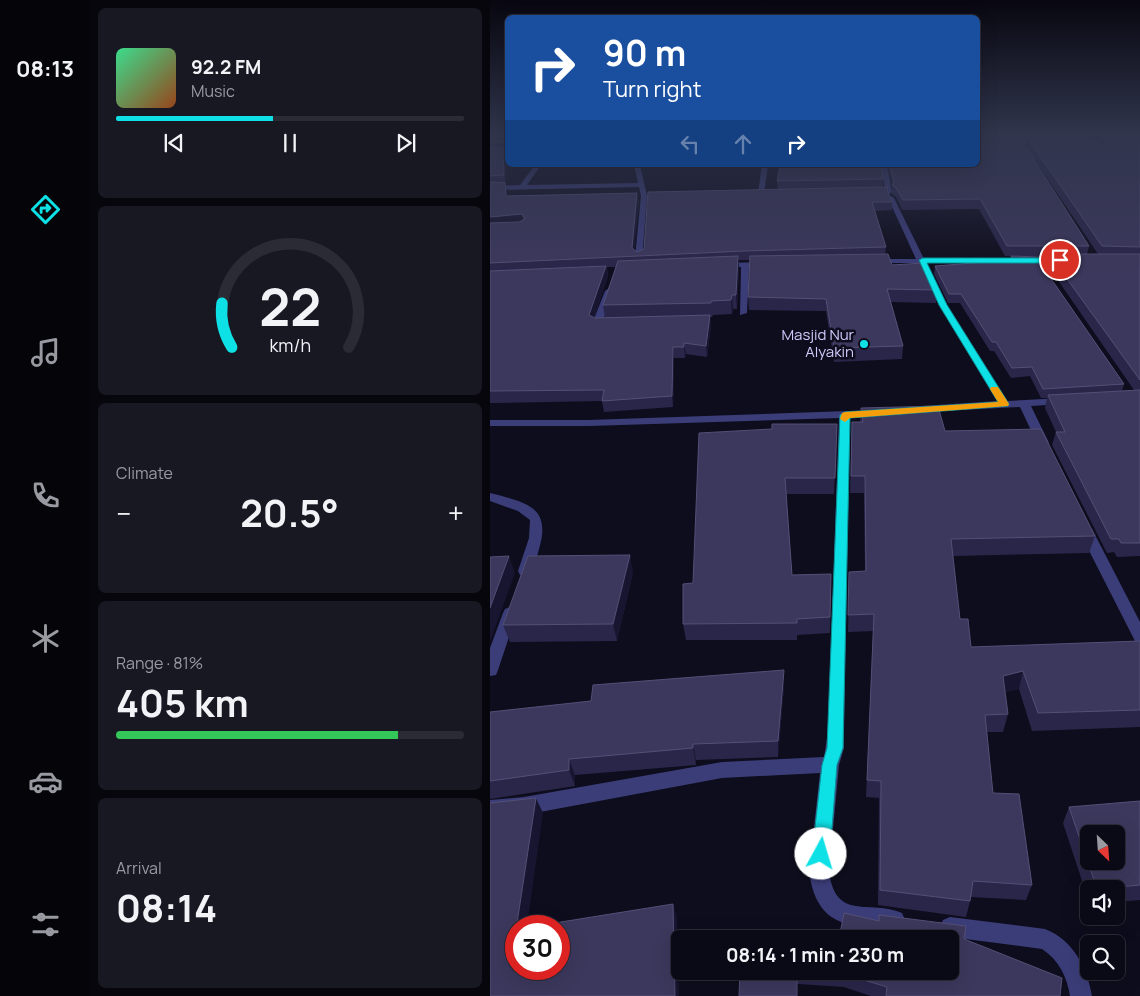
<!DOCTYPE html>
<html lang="en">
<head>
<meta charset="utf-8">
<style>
	body { margin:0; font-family:Manrope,sans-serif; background:#181823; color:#f1f3f6; height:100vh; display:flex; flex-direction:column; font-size:19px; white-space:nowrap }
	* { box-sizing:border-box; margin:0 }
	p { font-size:16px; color:#999aa1 }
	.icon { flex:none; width:28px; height:28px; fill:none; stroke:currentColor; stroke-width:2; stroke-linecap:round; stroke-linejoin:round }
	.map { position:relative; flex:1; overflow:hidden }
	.side { display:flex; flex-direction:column; gap:8px; padding:8px; background:#06060c; width:400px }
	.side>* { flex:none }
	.hud { position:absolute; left:15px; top:15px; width:475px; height:152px; border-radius:8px; box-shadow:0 5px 20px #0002,0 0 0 1px #2a2b35; background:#1a4fa0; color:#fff; overflow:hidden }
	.needle { width:32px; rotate:155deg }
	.fabs { position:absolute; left:590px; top:825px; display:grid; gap:10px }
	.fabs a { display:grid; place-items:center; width:45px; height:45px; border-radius:8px; background:#0a0a16; box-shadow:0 5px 20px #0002,0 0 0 1px #2a2b35; font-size:25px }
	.speed { position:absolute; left:15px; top:915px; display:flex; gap:10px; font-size:25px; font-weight:700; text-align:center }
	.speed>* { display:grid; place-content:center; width:65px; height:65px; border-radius:50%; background:#0a0a16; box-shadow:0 5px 20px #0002,0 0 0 1px #2a2b35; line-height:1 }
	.speed .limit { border:8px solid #d22; background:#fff; color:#111 }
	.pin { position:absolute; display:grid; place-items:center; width:42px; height:42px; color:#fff; margin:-21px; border:2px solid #fff; border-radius:50%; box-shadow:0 1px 5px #0007 }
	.me { position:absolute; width:55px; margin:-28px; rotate:6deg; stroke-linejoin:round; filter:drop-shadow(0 0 4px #0008) }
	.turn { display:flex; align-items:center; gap:18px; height:105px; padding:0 15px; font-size:22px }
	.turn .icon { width:65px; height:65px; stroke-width:2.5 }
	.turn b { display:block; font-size:35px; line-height:42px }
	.lanes { display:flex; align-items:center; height:48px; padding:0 15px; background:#0003; justify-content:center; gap:25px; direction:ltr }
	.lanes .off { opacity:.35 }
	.big { font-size:38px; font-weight:700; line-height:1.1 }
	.side .card { flex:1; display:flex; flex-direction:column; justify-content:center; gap:8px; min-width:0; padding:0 18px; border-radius:8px; background:#181823 }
	.side .dial { align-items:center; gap:0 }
	.dial svg { height:130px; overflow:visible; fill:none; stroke:#2a2b35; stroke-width:7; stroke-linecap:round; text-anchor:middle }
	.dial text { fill:#f1f3f6; stroke:none }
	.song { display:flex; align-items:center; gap:15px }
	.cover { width:60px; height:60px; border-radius:8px; background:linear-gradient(135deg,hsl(150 70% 55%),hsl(20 70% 35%)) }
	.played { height:5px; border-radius:2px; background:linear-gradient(90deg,#0ee1e6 45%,#2a2b35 45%) }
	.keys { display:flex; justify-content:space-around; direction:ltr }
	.heat { display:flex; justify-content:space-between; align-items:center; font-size:28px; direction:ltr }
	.charge { height:8px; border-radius:4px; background:linear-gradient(90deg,#34c759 81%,#2a2b35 0) }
	.trip { position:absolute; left:181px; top:930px; width:288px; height:50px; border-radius:8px; background:#0a0a16; box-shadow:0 5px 20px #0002,0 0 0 1px #2a2b35; font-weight:700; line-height:50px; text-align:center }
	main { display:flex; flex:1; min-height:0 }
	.dock { display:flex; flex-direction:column; width:90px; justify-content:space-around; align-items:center; background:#040409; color:#999aa1 }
	.dock .icon { width:35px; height:35px }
	.dock .active { color:#0ee1e6 }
	.dock b { font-size:22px; color:#f1f3f6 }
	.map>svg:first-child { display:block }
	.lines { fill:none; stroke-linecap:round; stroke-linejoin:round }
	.minor { fill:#3b3d79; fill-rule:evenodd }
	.wall { fill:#2a264a; fill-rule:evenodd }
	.shaded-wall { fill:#181530 }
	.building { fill:#3c385d; stroke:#534f76; fill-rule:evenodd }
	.route { fill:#0ee1e6; stroke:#099296 }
	.slow { fill:#f59e0b }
	.poi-dot { fill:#0ee1e6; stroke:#0e0d1d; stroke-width:2 }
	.labels { text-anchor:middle; stroke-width:5; stroke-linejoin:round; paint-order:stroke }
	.far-poi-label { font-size:15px; fill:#ceccfc; stroke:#0e0d1d; text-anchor:end }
</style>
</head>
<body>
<main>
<nav class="dock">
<b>08:13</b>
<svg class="icon active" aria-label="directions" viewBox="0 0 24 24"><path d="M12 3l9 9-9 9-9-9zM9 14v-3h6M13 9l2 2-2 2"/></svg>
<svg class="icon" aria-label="music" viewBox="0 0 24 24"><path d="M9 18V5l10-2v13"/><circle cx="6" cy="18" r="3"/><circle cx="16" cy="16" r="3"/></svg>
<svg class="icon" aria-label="phone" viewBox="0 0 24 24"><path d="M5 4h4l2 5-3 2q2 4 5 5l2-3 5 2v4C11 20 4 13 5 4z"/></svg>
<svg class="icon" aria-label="climate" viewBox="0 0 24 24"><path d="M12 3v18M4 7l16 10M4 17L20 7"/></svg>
<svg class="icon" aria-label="car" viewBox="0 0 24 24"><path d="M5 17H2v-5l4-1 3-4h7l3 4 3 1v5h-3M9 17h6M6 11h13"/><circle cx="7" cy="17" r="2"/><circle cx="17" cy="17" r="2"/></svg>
<svg class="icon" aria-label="filters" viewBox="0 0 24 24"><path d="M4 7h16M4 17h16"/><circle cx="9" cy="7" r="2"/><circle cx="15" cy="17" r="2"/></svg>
</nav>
<section class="side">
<div class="card">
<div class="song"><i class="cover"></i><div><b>92.2 FM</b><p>Music</p></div></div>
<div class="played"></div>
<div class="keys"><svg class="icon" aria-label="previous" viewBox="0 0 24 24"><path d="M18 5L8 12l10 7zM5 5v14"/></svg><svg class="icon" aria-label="pause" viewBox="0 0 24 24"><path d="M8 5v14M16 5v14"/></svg><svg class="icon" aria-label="next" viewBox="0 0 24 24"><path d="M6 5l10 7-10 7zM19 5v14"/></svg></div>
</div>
<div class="card dial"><svg viewBox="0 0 100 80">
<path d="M14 69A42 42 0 1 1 86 69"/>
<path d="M14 69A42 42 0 0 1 8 42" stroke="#0ee1e6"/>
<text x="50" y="56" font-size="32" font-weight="700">22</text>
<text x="50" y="72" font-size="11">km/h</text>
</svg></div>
<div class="card"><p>Climate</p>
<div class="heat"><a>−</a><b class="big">20.5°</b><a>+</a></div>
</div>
<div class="card"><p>Range · 81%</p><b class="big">405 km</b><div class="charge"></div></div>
<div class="card"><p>Arrival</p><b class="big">08:14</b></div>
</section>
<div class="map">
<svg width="650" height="996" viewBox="0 0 650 996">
	<rect width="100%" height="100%" fill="#0e0d1d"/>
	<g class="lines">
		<g class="minor">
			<polygon points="45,165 51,165 37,185 148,183 144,165 150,165 157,196 152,260 145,258 151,196 149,187 0,190 0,186 30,185"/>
			<polygon points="272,165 278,165 274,193 271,195 268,193"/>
			<polygon points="391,165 397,165 402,192 399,194 379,193 378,192 381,190 395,190"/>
			<polygon points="401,196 404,198 434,259 578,259 582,261 578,263 437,263 457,305 517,401 572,398 577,401 572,404 541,406 559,443 557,445 549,445 547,443 530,407 432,412 427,409 432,406 507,401 449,305 429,263 385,263 381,261 385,259 426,259 398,198"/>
			<polygon points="275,262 279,264 278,266 259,267 257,313 250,315 251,267 233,267 229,265 233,263"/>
			<polygon points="119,288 123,291 113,321 122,324 117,327 104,326 102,324 115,291"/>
			<path d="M387 410 391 411 392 413 391 415 360 417 354 732V748L349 765 339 872C346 922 379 899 412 913L415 920 412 927C402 931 392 929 381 928 342 925 325 912 319 872L330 773 232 778 34 815 0 818V800L34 797 232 762 334 757 338 732 349 418 99 426H0V420H99Z"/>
			<path d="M0 493C35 502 62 506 49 549 47 557 44 567 40 575H30L28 571 39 538 40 520 28 511 0 501Z"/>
			<polygon points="595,525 602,529 650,622 650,643 645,641 588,529"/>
			<polygon points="20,607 25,609 27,613 8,670 6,675 0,676 0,648 13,613 15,609"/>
			<path d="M460 917 555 929C583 940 597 967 602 996H580C577 977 569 960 552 949L460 937 453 934 450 927 453 920Z"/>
		</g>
	</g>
	<g class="wall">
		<path d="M0 132H18V162H15L16 184H15L17 196 149 201 144 250 147 252 288 190 287 181 393 179V188L398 193 402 202V210L385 211 396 247 395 254 402 265 447 290 446 303 401 302 413 346 412 359 344 362 336 311 259 310 258 297 260 260H248L249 269 247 309H243L242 314 223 315 222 317H220L221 325 217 357 196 354 195 358H184L183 407 114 412 112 401 0 403ZM117 267H126L113 305 115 318H104L118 276Z"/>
		<path d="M488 132H650V556L627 557 624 552 617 553 562 445 566 432 555 408 557 398H551L540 376 521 378 504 351H500L470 303H458L444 274 445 266 520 260 521 256 555 270 634 384 632 391 644 390 565 276 561 265 562 256H515L489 209 412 210 406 197 402 194V185L397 165H488ZM537 148 608 254H597L599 246 537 149Z"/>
		<polygon points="371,408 455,431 605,536 599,553 463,556 470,619 481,647 650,641 650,727 542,731 529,689 515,692 518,714 513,732 497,732 503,793 542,885 536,900 481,897 476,917 388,905 389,798 376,797 383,631 358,632 359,589 375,571 374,493 360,493 362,422 370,422"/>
		<polygon points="347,424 344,494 296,494 302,575 341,574 340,633 307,635 307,640 196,640 193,624 203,583 282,429"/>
		<polygon points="143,572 127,641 20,642 13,625"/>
		<polygon points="294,670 294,686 288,757 206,760 206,765 85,775 85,786 0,799 0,712 101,701"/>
		<polygon points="650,801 650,900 626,902 626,889 599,889 599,902 573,823 579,807"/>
		<polygon points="389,915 474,939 570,996 381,996 354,987 308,984 250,971 460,971 389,921"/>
	</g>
	<g class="shaded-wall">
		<polygon points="539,140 537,148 532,153 534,144"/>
		<polygon points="13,154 18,154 18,162 15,162 16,184 14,175"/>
		<polygon points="15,183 17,192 18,205 16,196"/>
		<polygon points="147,193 149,201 143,258 142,248"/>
		<polygon points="32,214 34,223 0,226 0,217"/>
		<polygon points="248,256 249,269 247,309 246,295"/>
		<polygon points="116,266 118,276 101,326 99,315"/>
		<polygon points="242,295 243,309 242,314 241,300"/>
		<polygon points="220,315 221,325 217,357 216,346"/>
		<polygon points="194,343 196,354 195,358 194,347"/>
		<polygon points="183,347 184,358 183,407 182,396"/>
		<polygon points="140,555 143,572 127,641 123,624"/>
		<polygon points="19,556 25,573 0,642 0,608"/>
		<polygon points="294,670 294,686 288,757 288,741"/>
		<polygon points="533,671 529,689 508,694 513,676"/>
		<polygon points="203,744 206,760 206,765 203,748"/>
		<polygon points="79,759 85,775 85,786 79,770"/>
		<polygon points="46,798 53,813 37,926 26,926 26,931 26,930"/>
		<polygon points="183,904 187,918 189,996 185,996"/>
	</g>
	<g class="building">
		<polygon points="0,132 18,132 18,142 0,141"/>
		<polygon points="488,132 594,132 612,147 620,145 619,143 606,132 650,132 650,247 612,246 539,140 534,144 599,246 517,246 490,199 413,200 406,188 402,185 404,182 400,165 488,165"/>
		<polygon points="18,144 18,154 13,154 14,175 0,176 0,148 16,148"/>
		<polygon points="290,165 391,165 393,179 287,181"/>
		<polygon points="0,182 15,183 16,196 147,193 142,248 147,252 154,249 158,192 398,187 397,190 402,202 382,202 396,247 254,251 0,263 0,223 29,222 35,219 32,214 0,217"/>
		<polygon points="398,254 402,265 433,263 447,290 397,289 413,346 344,348 336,299 258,297 260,256"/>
		<polygon points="563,254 650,254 650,380 567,265"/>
		<polygon points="248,256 246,295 242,295 241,300 221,301 221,303 113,305 128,261"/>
		<polygon points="521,256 550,257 555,270 634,384 553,389 542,367 522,368 506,342 502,342 471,294 459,294 445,266 523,260"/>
		<polygon points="116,266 99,315 105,318 220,315 216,346 194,343 194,347 183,347 182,396 112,401 114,390 0,391 0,271"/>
		<polygon points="650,390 650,543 631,543 629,539 621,539 566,432 575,432 558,395"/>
		<polygon points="448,406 455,431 551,429 605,536 461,539 470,619 478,619 481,647 650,641 650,710 548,713 533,671 513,676 518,714 495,715 503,793 529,794 542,885 483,881 480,901 390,890 391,781 377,780 384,614 358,615 359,572 376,571 375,476 361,476 362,422 373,422 371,408"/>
		<polygon points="282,424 347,424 345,478 295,478 302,575 341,574 340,617 307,619 307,623 193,624 193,584 203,583 209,433 282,429"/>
		<polygon points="140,555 123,624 13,625 38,556"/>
		<polygon points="19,556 0,608 0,557"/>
		<polygon points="294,670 288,741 203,744 203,748 79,759 79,770 0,781 0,712 101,701 103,685"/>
		<polygon points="46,798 26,930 26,929 26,969 69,969 69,926 46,926 183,904 185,996 0,996 0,803"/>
		<path d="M650 801V885L607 889 579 807ZM599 834H626V861H599Z"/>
		<polygon points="354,913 389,921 389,915 476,926 474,939 572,978 570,996 396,996 397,987 354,974 321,971 460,971 460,939 349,939"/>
		<polygon points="250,971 307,971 307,996 249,996"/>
	</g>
	<linearGradient id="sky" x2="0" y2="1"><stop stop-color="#080710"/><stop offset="0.49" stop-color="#30354c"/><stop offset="1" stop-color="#30354c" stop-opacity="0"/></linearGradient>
	<rect width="650" height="272" fill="url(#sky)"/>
	<polygon class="route" points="433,258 570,258 574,260 570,263 437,263 457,305 519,404 518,406 360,418 353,748 347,765 340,854 337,860 331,863 325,860 322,854 332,765 337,748 350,415 355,412 508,402 449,305 429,260"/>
	<polygon class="slow" points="501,387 508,387 519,404 518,406 360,418 355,422 350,419 352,413 355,412 508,402 500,389"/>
	<circle class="poi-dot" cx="374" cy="344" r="5"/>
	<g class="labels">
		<g class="far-poi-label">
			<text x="364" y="340">Masjid Nur<tspan x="364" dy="17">Alyakin</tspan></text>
		</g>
	</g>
</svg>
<div class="fabs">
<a><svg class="needle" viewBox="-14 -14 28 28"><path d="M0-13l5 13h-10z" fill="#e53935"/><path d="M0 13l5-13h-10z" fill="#999aa1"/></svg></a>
<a><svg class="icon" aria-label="sound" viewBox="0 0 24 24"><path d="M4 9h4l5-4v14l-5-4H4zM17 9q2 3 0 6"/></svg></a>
<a><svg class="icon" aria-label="search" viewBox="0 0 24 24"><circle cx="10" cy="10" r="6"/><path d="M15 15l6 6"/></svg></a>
</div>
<div class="speed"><div class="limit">30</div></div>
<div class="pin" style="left:570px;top:260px;background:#d93025"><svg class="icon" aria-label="arrive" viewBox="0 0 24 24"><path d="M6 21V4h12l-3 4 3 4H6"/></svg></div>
<svg class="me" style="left:331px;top:854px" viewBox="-20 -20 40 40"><circle r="19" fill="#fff"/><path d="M0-13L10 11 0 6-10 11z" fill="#0ee1e6"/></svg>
<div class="trip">08:14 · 1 min · 230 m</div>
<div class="hud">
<div class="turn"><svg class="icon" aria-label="right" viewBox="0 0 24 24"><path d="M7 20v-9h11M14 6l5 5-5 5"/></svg><div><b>90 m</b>Turn right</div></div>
<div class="lanes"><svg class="icon off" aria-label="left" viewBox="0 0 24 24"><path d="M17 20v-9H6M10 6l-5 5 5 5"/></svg><svg class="icon off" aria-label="ahead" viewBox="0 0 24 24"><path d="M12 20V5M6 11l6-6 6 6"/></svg><svg class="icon" aria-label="right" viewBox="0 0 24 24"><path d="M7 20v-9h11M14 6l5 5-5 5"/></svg></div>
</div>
</div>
</main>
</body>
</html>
